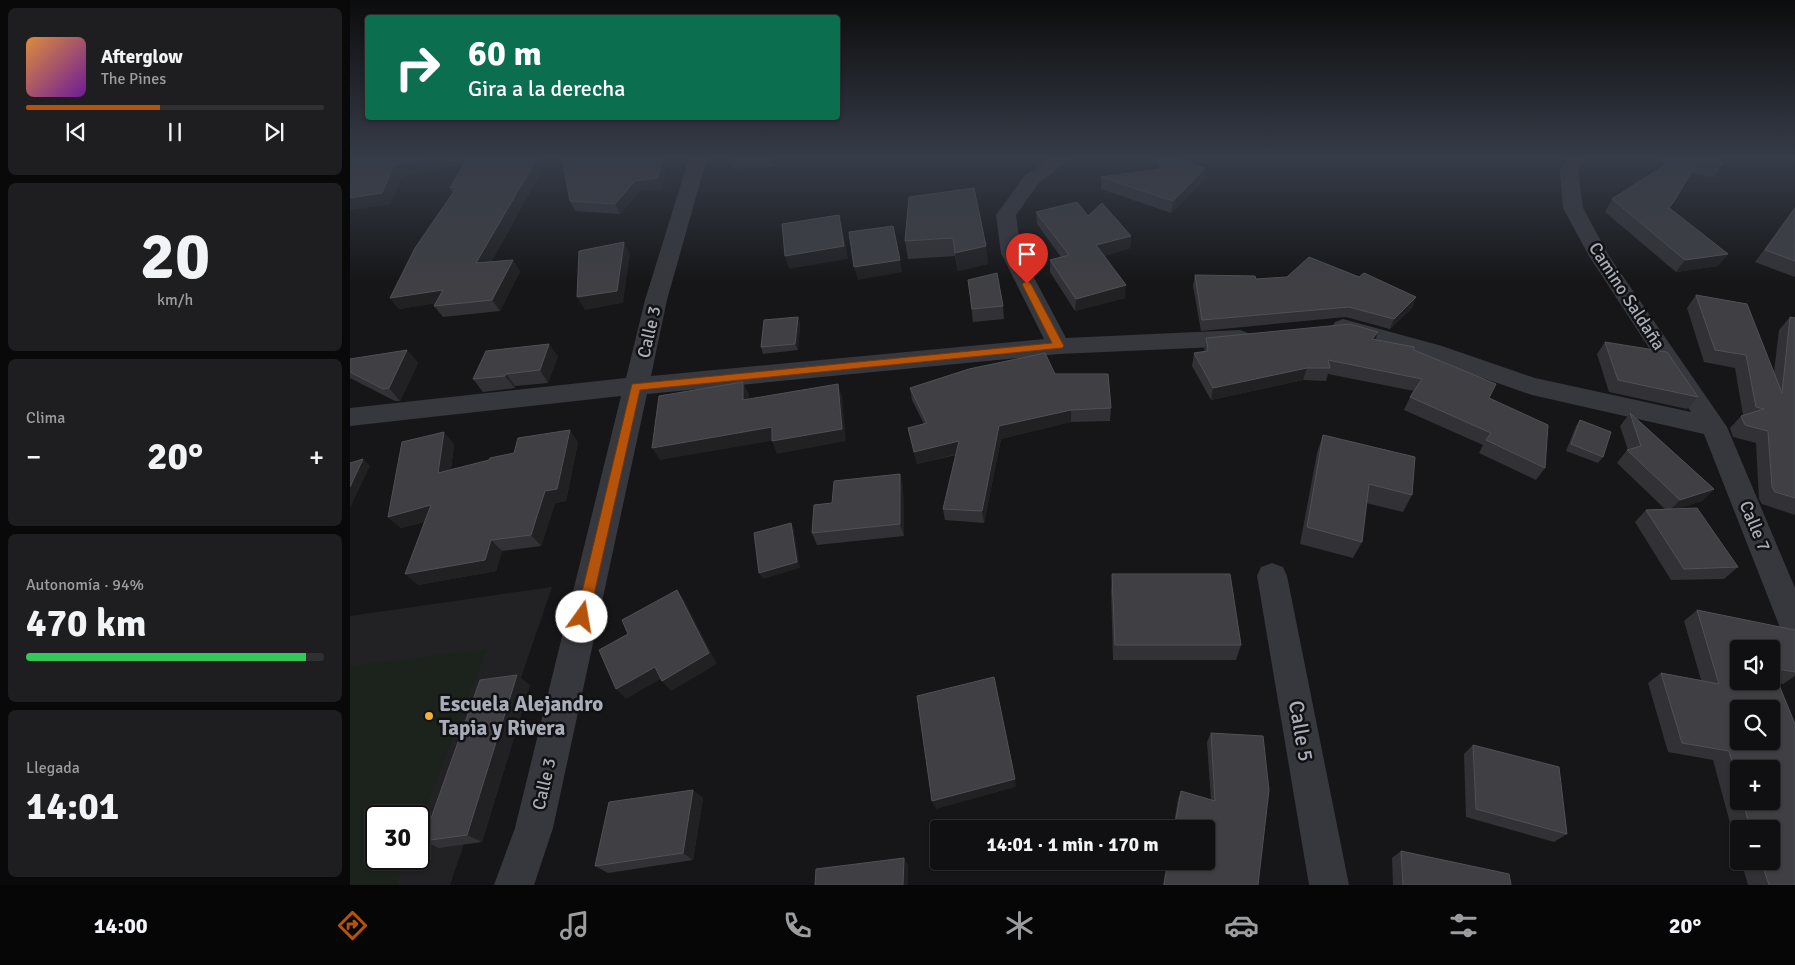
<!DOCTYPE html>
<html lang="es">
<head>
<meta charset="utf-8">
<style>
	body { margin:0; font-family:Signika,sans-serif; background:#1e1e20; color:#f1f3f6; height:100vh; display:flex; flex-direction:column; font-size:19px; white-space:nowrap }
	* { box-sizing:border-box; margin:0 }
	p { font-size:16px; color:#9c9d9f }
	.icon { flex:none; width:28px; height:28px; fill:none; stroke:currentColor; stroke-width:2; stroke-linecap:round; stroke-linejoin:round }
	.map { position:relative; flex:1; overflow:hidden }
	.side { display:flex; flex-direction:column; gap:8px; padding:8px; background:#09090a; width:350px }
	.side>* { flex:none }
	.guide { position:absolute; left:15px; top:15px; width:475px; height:105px; border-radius:5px; box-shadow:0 1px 4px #0004,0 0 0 1px #303032; background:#0b6e4f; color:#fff; overflow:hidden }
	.controls { position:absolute; left:1380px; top:640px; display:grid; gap:10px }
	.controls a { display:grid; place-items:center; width:50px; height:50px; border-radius:5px; background:#101012; box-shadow:0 1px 4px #0004,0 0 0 1px #303032; font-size:25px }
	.speed { position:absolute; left:15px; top:805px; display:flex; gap:10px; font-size:25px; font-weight:700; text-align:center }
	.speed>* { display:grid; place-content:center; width:65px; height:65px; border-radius:50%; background:#101012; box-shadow:0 1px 4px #0004,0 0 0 1px #303032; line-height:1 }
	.speed .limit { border:2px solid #111; border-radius:8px; background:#fff; color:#111 }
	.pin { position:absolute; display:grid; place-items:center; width:42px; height:42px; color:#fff; margin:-51px -21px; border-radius:50% 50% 50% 0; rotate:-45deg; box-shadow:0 0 5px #0007 }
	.pin .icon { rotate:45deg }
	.me { position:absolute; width:55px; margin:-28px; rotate:13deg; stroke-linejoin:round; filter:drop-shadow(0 0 4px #0008) }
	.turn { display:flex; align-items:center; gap:18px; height:105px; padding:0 20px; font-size:22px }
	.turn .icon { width:65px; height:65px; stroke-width:2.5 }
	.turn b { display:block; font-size:35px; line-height:42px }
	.big { font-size:38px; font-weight:800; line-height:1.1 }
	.side .card { flex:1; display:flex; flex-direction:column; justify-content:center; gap:8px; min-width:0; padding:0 18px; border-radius:8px; background:#1e1e20 }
	.side .dial { align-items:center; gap:0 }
	.dial b { font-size:65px; line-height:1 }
	.song { display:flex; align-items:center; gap:15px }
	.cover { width:60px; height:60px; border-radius:8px; background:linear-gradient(135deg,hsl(30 70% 55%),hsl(280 70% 35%)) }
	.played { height:5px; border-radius:2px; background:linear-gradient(90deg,#b45309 45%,#303032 45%) }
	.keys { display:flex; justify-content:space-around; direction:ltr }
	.heat { display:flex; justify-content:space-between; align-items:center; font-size:28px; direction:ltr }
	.charge { height:8px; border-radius:4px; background:linear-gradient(90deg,#34c759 94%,#303032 0) }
	.trip { position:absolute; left:580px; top:820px; width:285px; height:50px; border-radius:5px; background:#101012; box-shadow:0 1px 4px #0004,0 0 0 1px #303032; font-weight:800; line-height:50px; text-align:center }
	.menu { display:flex; height:80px; justify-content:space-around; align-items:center; background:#060607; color:#9c9d9f }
	.menu .icon { width:35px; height:35px }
	.menu .active { color:#b45309 }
	.menu b { font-size:22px; color:#f1f3f6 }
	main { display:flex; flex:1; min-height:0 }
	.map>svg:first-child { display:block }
	.built { fill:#222225; fill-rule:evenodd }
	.green { fill:#1c231d }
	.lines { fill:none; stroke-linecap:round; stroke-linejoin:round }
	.street { fill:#37383d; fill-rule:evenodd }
	.wall { fill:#323236; fill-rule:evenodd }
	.shaded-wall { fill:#212124 }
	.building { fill:#3f3f44; stroke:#4f5156; fill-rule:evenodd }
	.route { fill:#b45309; stroke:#753606 }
	.poi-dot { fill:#f2b134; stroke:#111113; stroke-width:2 }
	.labels { text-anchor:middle; stroke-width:5; stroke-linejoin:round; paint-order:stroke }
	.street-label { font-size:18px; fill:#a8adb8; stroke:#111113 }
	.near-poi-label { font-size:21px; font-weight:bold; fill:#a8adb8; stroke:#111113; text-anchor:start }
	.near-street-label { font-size:21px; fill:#a8adb8; stroke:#111113 }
</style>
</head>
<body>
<main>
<section class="side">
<div class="card">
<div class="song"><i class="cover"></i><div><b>Afterglow</b><p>The Pines</p></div></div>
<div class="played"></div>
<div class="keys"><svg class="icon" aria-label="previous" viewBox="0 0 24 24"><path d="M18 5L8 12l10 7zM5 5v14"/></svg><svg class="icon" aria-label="pause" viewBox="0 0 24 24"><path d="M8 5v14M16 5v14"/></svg><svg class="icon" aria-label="next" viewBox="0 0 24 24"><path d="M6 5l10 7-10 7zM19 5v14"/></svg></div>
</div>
<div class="card dial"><b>20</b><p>km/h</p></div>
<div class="card"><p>Clima</p>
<div class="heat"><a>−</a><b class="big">20°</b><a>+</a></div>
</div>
<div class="card"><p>Autonomía · 94%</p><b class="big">470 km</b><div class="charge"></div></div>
<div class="card"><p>Llegada</p><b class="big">14:01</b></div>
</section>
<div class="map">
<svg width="1445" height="885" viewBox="0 0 1445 885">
	<rect width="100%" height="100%" fill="#161618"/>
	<path class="built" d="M202 587 100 885H0V616ZM26 816H69V859H26Z"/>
	<polygon class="green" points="137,649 69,827 69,816 26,816 26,859 57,859 46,885 0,885 0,666"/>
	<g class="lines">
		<g class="street">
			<polygon points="339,158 357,158 317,300 301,376 694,339 651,253 646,215 675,175 700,158 722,158 689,183 666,215 671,253 716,338 890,330 898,333 902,338 898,343 890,346 709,354 297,394 203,828 184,885 144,885 165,828 271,396 0,426 0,408 276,378 295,300"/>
			<polygon points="1218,158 1237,158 1228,169 1233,208 1259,256 1377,427 1445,588 1445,639 1434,635 1429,625 1354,434 1182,395 1076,358 985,332 982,327 985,322 993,319 1092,346 1185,378 1341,412 1239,256 1213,208 1210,169"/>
			<polygon points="922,563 933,567 937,576 999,885 959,885 907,576 911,567"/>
		</g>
	</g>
	<g class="wall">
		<polygon points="0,158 199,158 141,262 170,271 150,311 93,317 84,306 86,303 49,309 40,298 103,193 100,188 114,163 52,176 40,204 0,210"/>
		<polygon points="212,158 313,188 290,191 270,214 225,211 220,201"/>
		<polygon points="380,158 426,158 424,167 384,169"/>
		<polygon points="809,158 824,158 854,180 821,213 751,189 751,177 808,170"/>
		<polygon points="1312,158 1369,158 1372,165 1364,177 1341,173 1320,208 1378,254 1368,266 1326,272 1255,212 1262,199 1314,166"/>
		<polygon points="624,188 638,264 608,271 605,256 558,259 555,241"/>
		<polygon points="1445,207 1445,277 1405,262"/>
		<polygon points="686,212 738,216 781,236 780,248 754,256 775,298 725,311 700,272 700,260 711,257 687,224"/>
		<polygon points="845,275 906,279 1009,277 1066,297 1062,308 1040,329 996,317 851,331 843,286"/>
		<polygon points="618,280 653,306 654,319 623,322"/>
		<polygon points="1346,295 1424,372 1429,330 1440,317 1445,318 1445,515 1412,504 1409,499 1406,443 1383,437 1380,428 1391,416 1393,415 1385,368 1354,362 1337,308"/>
		<polygon points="448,317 450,324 448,350 413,354 411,347"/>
		<polygon points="1028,332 1026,340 1064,350 1139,398 1195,468 1186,480 1129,453 1133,445 1054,410 1060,397 1064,391 978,374 976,381 953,380 861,400 842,366 844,353 854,351 856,338"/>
		<polygon points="1255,342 1348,397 1337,409 1259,392 1247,354"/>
		<polygon points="57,350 68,363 50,401 45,401 0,378 0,359"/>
		<polygon points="208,356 198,383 165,386 165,388 133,392 123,379"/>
		<polygon points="705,374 761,408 760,421 721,422 651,439 634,523 595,520 593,509 606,455 567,464 558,428 574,424 562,400 560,388"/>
		<polygon points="1280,413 1364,489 1352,501 1327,509 1388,567 1374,579 1321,580 1285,522 1296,510 1315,509 1267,463 1277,450 1278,450 1270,426"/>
		<polygon points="1230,420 1253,457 1248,463 1216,451 1226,426"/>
		<polygon points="973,435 1062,495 1053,512 1016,503 1012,542 1003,558 950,544 967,453"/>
		<polygon points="228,442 216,501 205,503 191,546 152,551 146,571 68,585 74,522 51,528 38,517 104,444 101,469"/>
		<polygon points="553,487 554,536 467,545 462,533 482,503"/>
		<polygon points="762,574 891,645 886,660 763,660 761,590"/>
		<path d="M1347 610 1445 630V676L1433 684 1428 683 1445 885H1398L1391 861H1421V829H1389V856L1363 760 1318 752 1298 683 1311 673 1351 680 1334 621ZM1389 769 1421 801H1389Z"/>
		<polygon points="180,685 132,842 89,848 73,841"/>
		<polygon points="861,733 908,885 813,885 817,861 856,861 856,829 823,829 828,799 831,791 861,800 857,742"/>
		<polygon points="1123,745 1217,834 1204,842 1116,817 1114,754"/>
		<polygon points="353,798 343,860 258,873 245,866"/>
		<polygon points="1051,851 1161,885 1043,885 1042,858"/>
	</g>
	<g class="shaded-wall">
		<polygon points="0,158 6,158 0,170"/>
		<polygon points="78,158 126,158 128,161 52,176 40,204 0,210 0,198 44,165"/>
		<polygon points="187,158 199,158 134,274 126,263"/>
		<polygon points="312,158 317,158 313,188 290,191 270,214 265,204 285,181"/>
		<polygon points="421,158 426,158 424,167"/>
		<polygon points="855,168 854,180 821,213 823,201"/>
		<polygon points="489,215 492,227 498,259 439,269 435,256"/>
		<polygon points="781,236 780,248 746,258 746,245"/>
		<polygon points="274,242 280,254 273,303 235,310 227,297"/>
		<polygon points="636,246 638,264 608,271 605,253"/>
		<polygon points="1378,254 1368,266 1326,272 1335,260"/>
		<polygon points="163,260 170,271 150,311 142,300"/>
		<polygon points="550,260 552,272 508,280 504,267"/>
		<polygon points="776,285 775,298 725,311 726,299"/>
		<polygon points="93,290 102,301 49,309 40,298"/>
		<polygon points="1066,297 1062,308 1040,329 1044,319"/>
		<polygon points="448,317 450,324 448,350 445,344"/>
		<polygon points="1028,332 1024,345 1022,339"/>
		<polygon points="199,344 208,356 198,383 190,370"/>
		<polygon points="57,350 68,363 50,401 39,388"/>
		<polygon points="957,368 953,380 861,400 863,388"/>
		<polygon points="156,374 165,386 165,388 155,376"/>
		<polygon points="393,382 399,394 398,413 393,400"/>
		<polygon points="488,384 492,396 496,441 427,454 422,441"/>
		<polygon points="721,410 721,422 651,439 634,523 632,511 649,426"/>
		<polygon points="422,427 427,440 310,460 302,448"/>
		<polygon points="220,430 228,442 216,501 205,503 191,546 181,535 195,491"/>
		<polygon points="94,432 104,444 99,485 88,473"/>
		<polygon points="609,441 611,453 567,464 564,452"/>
		<polygon points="13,459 20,466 0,508 0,487"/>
		<polygon points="550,474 553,487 554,536 550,524"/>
		<polygon points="1364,489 1352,501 1318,512 1330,500"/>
		<polygon points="81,505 93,517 51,528 38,517"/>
		<polygon points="441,523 444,529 450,568 413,579 409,573"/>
		<polygon points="141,540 152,551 146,571 68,585 55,574"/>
		<polygon points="327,590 335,602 367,664 321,691 312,681"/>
		<polygon points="305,667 314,677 276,699 266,689"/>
		<polygon points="167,675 180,685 132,842 117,835"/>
		<polygon points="665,779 666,787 586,809 582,801"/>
		<polygon points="343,790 353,798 343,860 333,853"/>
		<polygon points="554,858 558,865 558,885 553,885"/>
	</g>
	<g class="building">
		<polygon points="5,158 78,158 44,165 32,193 0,198 0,168"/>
		<polygon points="117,158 187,158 126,263 163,260 142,300 84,306 93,290 40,298 65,248 107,187 100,188"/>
		<polygon points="212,158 312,158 308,178 285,181 265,204 220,201"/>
		<polygon points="810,158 824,158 855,168 823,201 751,177 811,169"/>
		<polygon points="1322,158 1369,158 1372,165 1348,161 1323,203 1318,207 1378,254 1335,260 1262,199 1323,160"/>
		<polygon points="624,188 636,246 605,253 603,238 555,241 559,197"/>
		<polygon points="727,202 738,216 752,203 781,236 746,245 776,285 726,299 700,260 719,255 686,212"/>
		<polygon points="1445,208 1445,261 1415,250"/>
		<polygon points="489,215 494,246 435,256 432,224"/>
		<polygon points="543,226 550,260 504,267 499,232"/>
		<polygon points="274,242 267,291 227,297 229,251"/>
		<polygon points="959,257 1009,277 1014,273 1066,297 1044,319 999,307 852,320 845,275 905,276 906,279 937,277"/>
		<polygon points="647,273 653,306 622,309 618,280"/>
		<polygon points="1346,295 1397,304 1432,393 1440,317 1445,318 1445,498 1425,492 1422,487 1418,431 1395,425 1391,416 1414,409 1406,407 1396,355 1365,350"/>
		<polygon points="448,317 445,344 411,347 414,320"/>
		<polygon points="1000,324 1028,332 1022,339 1064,347 1064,350 1146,384 1139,398 1198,425 1195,468 1136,440 1141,433 1060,397 1072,379 978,360 980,368 957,368 863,388 844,353 858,351 856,338"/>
		<polygon points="1255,342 1317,352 1348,397 1268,380"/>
		<polygon points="199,344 190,370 156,374 155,376 123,379 136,351"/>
		<polygon points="57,350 39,388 33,389 0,372 0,359"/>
		<polygon points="695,353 705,374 758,374 761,408 721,410 649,426 632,511 593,509 609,441 564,452 558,428 577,423 560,388 619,369"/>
		<polygon points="393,382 393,400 488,384 492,429 422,441 422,427 302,448 309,396"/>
		<polygon points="1280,413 1364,489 1330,500 1277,450 1291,446"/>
		<polygon points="1230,420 1261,432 1253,457 1221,444"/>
		<polygon points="220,430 207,489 195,491 181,535 141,540 135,560 55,574 81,505 38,517 52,442 94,432 88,473 139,460 140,458 164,453 168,438"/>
		<polygon points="973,435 1065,457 1062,495 1019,484 1012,542 957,527"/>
		<polygon points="13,459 0,487 0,463"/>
		<polygon points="550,474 550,524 462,533 464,505 482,503 484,481"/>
		<polygon points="1347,508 1388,567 1334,569 1296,510"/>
		<polygon points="441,523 447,562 409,573 404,533"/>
		<polygon points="762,574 880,574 891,645 765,645"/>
		<polygon points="327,590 359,653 312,681 305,667 266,689 249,650 278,634 272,620"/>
		<path d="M1347 610 1445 630V672L1422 668 1445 724V885H1419L1411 861H1421V829H1400L1393 801H1421V769H1389V787L1379 751 1332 743 1311 673 1369 684ZM1389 649H1421V681H1389ZM1389 709H1421V741H1389Z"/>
		<polygon points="167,675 117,835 73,841 130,680"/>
		<polygon points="644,677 665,779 582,801 567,696"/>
		<polygon points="861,733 913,736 919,790 908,885 814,885 818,861 856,861 856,829 824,829 831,791 865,801"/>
		<polygon points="1123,745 1209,767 1217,834 1126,809"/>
		<polygon points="343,790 333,853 245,866 259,802"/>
		<polygon points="1051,851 1159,874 1161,885 1053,885"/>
		<polygon points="554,858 553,885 465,885 466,869"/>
	</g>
	<linearGradient id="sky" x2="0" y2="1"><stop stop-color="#0c0c0d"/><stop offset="0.56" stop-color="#363c48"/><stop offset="1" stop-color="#363c48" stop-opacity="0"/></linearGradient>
	<rect width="1445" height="282" fill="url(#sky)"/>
	<polygon class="route" points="677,281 681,284 714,346 712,348 290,390 239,617 237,621 232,623 228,621 226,617 282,384 702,343 672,284"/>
	<circle class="poi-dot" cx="79" cy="716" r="5"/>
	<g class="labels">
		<g class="street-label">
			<text transform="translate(1277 296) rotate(57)" y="6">Camino Saldaña</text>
			<text transform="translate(299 332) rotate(-77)" y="6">Calle 3</text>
			<text transform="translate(1405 526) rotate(67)" y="6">Calle 7</text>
			<text transform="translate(194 784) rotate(-77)" y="6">Calle 3</text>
		</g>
		<g class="near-poi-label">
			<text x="89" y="711">Escuela Alejandro<tspan x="89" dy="24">Tapia y Rivera</tspan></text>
		</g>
		<g class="near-street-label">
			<text transform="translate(951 731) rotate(80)" y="7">Calle 5</text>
		</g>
	</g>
</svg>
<div class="controls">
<a><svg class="icon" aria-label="sound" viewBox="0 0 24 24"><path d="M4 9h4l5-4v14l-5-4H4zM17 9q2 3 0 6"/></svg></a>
<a><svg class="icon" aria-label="search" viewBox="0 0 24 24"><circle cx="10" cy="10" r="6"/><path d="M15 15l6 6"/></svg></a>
<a>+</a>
<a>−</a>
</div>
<div class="speed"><div class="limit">30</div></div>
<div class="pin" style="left:677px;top:284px;background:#d93025"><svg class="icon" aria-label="arrive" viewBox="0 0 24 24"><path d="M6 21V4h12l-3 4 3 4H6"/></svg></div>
<svg class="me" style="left:232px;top:617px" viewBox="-20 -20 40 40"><circle r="19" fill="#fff"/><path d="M0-13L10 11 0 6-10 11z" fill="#b45309"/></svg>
<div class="trip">14:01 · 1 min · 170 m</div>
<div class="guide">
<div class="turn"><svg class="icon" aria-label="right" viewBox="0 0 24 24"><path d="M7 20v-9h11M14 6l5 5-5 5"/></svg><div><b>60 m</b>Gira a la derecha</div></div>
</div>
</div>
</main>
<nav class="menu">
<b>14:00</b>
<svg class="icon active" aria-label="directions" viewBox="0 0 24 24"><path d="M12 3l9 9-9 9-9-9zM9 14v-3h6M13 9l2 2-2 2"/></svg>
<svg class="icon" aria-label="music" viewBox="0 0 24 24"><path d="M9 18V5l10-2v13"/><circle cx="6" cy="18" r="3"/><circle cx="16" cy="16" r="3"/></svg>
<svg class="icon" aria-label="phone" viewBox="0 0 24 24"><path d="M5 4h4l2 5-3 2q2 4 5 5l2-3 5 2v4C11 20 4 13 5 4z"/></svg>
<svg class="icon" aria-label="climate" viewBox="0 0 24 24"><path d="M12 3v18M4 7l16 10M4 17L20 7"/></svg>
<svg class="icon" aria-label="car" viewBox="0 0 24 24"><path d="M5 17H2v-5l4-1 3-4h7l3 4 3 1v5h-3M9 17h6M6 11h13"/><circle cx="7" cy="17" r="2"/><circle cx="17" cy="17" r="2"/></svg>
<svg class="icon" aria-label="filters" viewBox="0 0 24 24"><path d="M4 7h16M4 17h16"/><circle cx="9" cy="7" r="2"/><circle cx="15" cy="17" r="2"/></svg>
<b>20°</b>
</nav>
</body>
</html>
